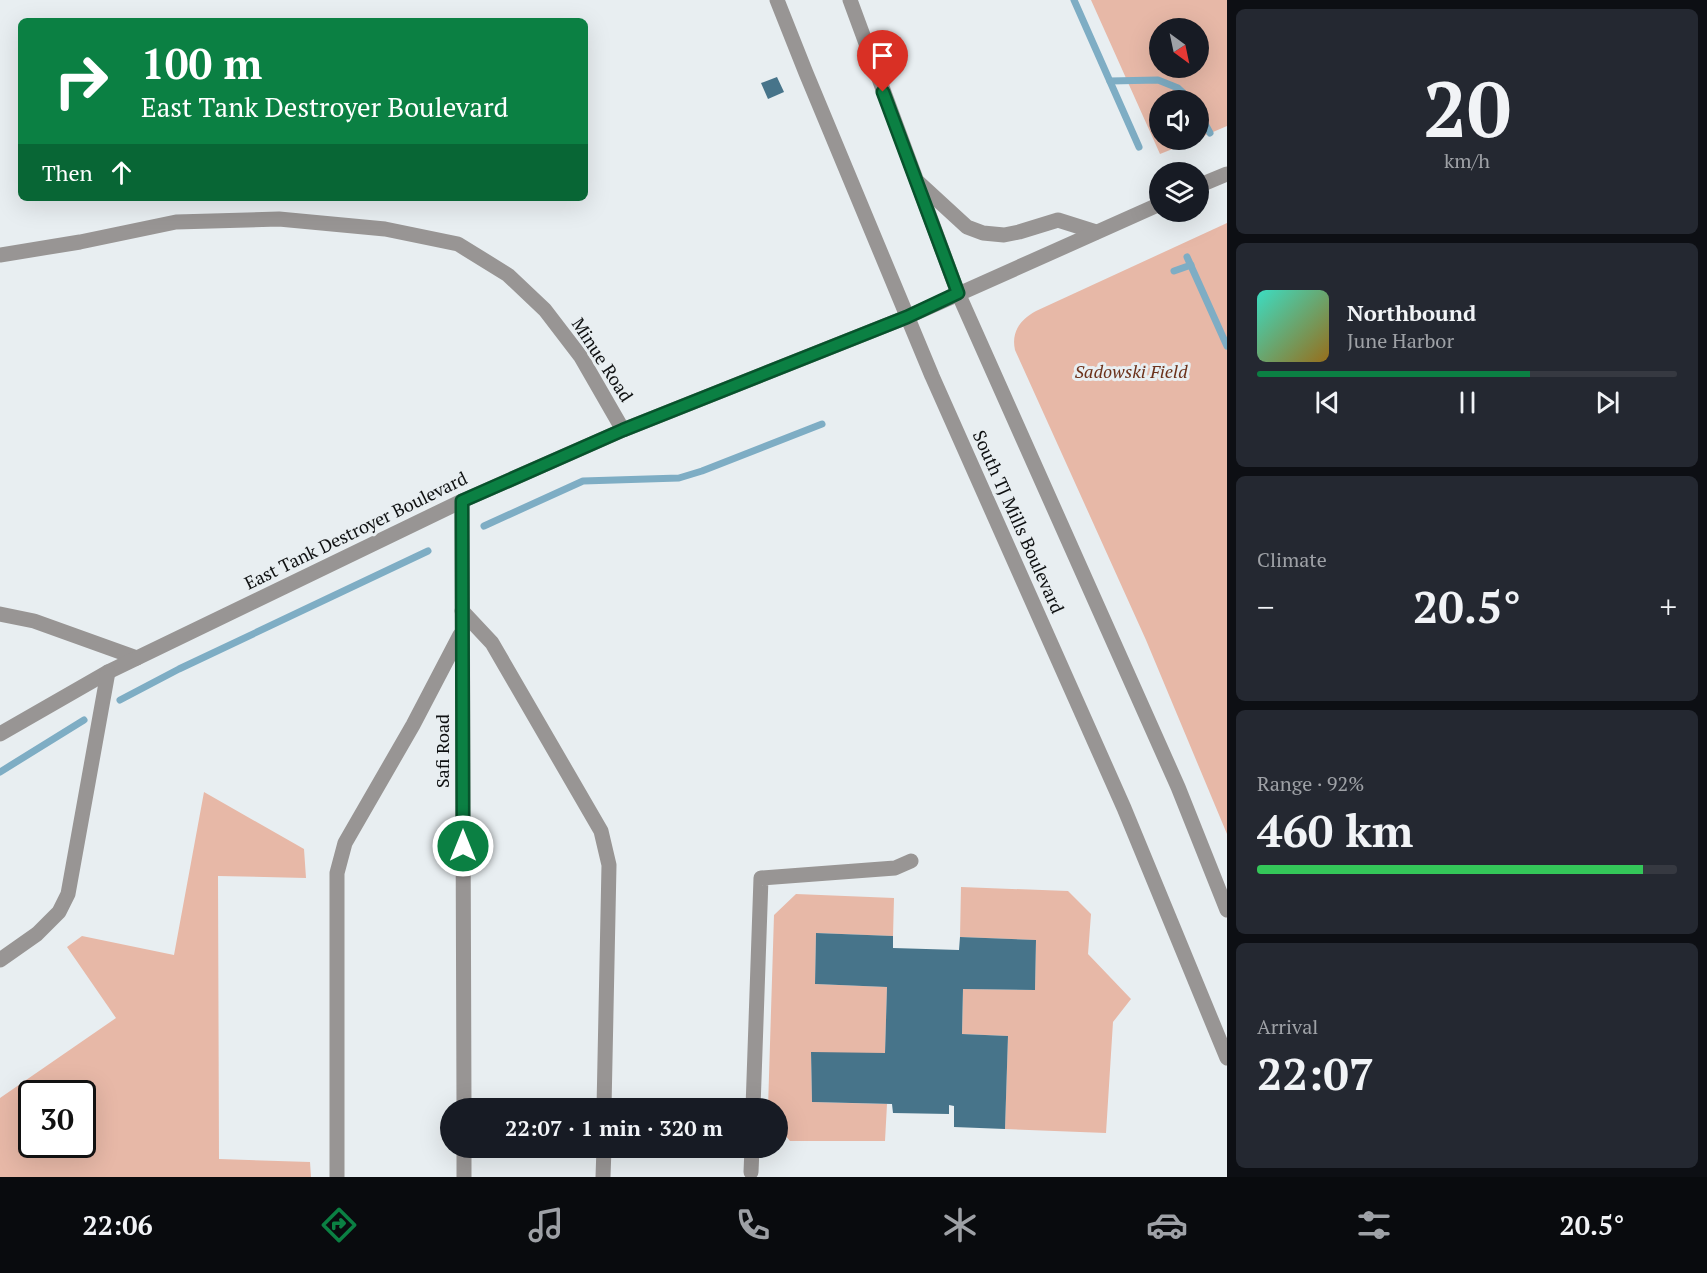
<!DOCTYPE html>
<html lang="en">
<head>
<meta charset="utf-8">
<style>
	body { margin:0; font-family:"PT Serif",serif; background:#242831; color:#f1f3f6; height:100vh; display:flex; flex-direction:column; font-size:22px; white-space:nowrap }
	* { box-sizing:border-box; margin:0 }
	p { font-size:20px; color:#9ea1a6 }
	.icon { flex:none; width:33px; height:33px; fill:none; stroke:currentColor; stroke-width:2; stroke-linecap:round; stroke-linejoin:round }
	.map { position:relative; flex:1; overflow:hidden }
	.panel { display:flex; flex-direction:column; gap:9px; padding:9px; background:#0d0f14; width:480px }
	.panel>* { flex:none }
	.top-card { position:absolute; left:18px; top:18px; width:570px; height:183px; border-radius:9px; box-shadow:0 6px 24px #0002; background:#0b8043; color:#fff; overflow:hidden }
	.needle { width:39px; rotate:147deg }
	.buttons { position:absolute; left:1149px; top:18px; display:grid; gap:12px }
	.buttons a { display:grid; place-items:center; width:60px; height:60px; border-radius:50%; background:#171b24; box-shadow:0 6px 24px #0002; font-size:30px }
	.speed { position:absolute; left:18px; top:1080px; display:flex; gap:12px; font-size:30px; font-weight:700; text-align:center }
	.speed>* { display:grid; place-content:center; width:78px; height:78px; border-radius:50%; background:#171b24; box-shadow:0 6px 24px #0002; line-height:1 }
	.speed .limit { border:3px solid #111; border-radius:9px; background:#fff; color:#111 }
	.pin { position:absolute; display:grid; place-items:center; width:51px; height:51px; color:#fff; margin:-62px -26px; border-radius:50% 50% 50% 0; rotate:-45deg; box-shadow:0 0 6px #0007 }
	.pin .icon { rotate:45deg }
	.me { position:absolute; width:66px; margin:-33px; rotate:0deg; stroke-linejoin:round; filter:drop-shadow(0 0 4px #0008) }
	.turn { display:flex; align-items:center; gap:21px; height:126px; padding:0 24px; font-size:27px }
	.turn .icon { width:78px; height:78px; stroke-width:2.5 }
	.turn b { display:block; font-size:42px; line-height:51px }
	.then { display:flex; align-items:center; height:57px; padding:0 24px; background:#0003; gap:12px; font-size:22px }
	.big { font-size:45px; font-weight:700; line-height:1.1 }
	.panel .card { flex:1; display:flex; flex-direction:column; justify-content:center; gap:9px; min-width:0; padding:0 21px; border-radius:9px; background:#242831 }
	.panel .dial { align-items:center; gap:0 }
	.dial b { font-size:78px; line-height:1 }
	.song { display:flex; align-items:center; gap:18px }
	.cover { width:72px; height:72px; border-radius:9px; background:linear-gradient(135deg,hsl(170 70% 55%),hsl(40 70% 35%)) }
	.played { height:6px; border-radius:3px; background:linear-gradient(90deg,#0b8043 65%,#363941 65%) }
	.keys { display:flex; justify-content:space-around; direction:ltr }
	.heat { display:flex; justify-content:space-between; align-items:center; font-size:33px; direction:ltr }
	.charge { height:9px; border-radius:4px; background:linear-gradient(90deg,#34c759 92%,#363941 0) }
	.trip { position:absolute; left:440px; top:1098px; width:348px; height:60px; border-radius:30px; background:#171b24; box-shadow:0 6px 24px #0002; font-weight:700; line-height:60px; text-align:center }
	.tabs { display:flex; height:96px; justify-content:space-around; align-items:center; background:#090b0e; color:#9ea1a6 }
	.tabs .icon { width:42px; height:42px }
	.tabs .on { color:#0b8043 }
	.tabs b { font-size:27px; color:#f1f3f6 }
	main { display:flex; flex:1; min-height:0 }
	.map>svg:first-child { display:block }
	.green { fill:#e7b8a7; fill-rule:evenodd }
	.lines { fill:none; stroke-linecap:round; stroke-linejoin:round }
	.stream { stroke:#7eadc4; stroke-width:7 }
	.building { fill:#47748a }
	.minor { stroke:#989594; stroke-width:15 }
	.route-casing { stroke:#07532c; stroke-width:15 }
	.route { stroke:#0b8043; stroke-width:10 }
	.labels { text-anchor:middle; stroke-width:6; stroke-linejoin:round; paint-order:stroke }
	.street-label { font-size:18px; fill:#0e1011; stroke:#e8eef1 }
	.park-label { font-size:18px; font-style:italic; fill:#6c321b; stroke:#e8eef1 }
</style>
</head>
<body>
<main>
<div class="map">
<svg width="1227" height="1177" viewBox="0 0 1227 1177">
	<rect width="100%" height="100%" fill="#e8eef1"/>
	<g class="green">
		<path d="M1091 0H1227V126L1199 138 1198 100H1160V140H1195L1160 154ZM1160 28H1198V68H1160Z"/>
		<path d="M1227 223V834L1146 640 1015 350C1011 332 1020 320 1036 311Z"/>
		<path d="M204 792 304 849 306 878 218 876 219 1159 310 1162 311 1177H0V1098L116 1018 67 947 82 936 174 955ZM32 1094H82V1144H32Z"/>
		<polygon points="961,887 1068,891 1091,914 1088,954 1131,999 1113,1022 1106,1133 1005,1129 1008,1036 962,1034 963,989 1035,990 1036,940 960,937"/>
		<polygon points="796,894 894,898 893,936 816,933 815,984 887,987 885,1053 811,1053 812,1102 887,1104 885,1141 790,1141 777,1126 777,1108 768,1108 774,915"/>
	</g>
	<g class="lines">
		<g class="stream">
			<polyline points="1074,0 1139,147"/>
			<polyline points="1110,81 1158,80 1178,88 1191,100"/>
			<polyline points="1198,111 1210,133"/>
			<polyline points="1187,257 1227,346"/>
			<polyline points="1174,271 1191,265"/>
			<polyline points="484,526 583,481 679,478 702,471 822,424"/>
			<polyline points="120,700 179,669 428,551"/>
			<polyline points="0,772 84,720"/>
		</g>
	</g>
	<g class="building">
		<polygon points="777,77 784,92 768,99 761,83"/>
		<polygon points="816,933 893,936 893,948 959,950 960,937 1036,940 1035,990 963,989 962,1034 1008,1036 1005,1129 954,1127 954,1106 949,1105 949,1114 893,1113 892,1104 812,1102 811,1052 885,1053 887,987 815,984"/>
	</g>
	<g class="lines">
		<g class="minor">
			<polyline points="777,0 806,73 932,376 1124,808 1227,1058"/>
			<polyline points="850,0 958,293 1178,787 1227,910"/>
			<polyline points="918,182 967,227 983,233 1004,235 1019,232 1058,220 1096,232"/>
			<polyline points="1198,186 1227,174"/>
			<polyline points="0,255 80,242 176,222 279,219 385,229 458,244 508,275 545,310 581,357 623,430"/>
			<polyline points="462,501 464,1108"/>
			<polyline points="462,611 492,643 601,831 609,865 604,1108"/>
			<polyline points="0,614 34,621 137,658"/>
			<polyline points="0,734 108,672 462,501 623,430 907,317 1160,204"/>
			<polyline points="0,960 37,934 59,912 68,894 108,672"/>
			<polyline points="753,1108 761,878 895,868 911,861"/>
			<polyline points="464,1148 464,1177"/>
			<polyline points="751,1172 752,1148"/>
			<polyline points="337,1177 337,873 345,843 413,725 460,635"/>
			<polyline points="603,1177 604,1148"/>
		</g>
	</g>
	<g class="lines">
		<g class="route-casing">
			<polyline id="route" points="463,846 462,501 623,430 907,317 958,293 883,92"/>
		</g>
		<use href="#route" class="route"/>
	</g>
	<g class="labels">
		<g class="street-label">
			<text transform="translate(602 360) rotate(57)" y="6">Minue Road</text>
			<text transform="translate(1018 522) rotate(66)" y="6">South TJ Mills Boulevard</text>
			<text transform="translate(356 531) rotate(-26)" y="6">East Tank Destroyer Boulevard</text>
			<text transform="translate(443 751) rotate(-90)" y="6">Safi Road</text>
		</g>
		<g class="park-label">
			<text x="1131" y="378">Sadowski Field</text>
		</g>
	</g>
</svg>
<div class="buttons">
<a><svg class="needle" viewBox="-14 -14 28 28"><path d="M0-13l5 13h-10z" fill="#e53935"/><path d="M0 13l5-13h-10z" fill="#9ea1a6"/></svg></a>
<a><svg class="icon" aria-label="sound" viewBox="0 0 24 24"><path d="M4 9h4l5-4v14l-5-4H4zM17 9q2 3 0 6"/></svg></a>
<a><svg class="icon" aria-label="layers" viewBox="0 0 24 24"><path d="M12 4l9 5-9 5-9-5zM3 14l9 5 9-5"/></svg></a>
</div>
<div class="speed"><div class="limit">30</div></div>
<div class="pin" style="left:883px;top:92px;background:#d93025"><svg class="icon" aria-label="arrive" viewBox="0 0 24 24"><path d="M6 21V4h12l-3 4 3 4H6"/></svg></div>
<svg class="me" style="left:463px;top:846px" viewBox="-20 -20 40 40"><circle r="17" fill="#0b8043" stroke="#fff" stroke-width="3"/><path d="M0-11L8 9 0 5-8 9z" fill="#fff"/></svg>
<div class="trip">22:07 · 1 min · 320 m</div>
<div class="top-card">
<div class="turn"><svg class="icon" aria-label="right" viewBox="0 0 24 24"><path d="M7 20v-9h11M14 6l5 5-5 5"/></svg><div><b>100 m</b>East Tank Destroyer Boulevard</div></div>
<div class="then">Then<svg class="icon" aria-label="ahead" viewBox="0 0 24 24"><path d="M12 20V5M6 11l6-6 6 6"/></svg></div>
</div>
</div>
<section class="panel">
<div class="card dial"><b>20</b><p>km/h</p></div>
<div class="card">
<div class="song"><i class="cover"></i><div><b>Northbound</b><p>June Harbor</p></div></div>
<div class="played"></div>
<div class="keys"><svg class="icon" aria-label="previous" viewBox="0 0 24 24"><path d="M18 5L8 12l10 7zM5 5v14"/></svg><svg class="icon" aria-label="pause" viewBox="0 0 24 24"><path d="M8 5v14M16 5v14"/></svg><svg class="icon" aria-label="next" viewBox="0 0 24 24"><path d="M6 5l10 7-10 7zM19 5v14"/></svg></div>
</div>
<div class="card"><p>Climate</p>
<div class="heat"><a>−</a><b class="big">20.5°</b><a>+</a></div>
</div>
<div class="card"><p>Range · 92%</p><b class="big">460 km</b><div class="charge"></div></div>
<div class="card"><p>Arrival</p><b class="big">22:07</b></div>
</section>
</main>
<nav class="tabs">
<b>22:06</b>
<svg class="icon on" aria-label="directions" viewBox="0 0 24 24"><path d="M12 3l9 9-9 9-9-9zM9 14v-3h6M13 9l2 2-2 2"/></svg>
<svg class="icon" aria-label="music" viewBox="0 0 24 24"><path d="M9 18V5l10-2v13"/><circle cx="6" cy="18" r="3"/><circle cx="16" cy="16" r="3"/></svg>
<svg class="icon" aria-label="phone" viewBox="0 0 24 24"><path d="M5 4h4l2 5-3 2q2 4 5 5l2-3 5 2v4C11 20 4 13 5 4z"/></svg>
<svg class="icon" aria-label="climate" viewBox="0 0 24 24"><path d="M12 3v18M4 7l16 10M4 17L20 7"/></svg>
<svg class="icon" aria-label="car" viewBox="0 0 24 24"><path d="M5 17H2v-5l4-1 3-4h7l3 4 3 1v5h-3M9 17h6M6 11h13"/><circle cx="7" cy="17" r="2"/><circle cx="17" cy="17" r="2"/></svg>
<svg class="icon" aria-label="filters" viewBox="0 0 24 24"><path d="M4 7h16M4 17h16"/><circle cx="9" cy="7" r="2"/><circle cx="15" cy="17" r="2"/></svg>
<b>20.5°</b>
</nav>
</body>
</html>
